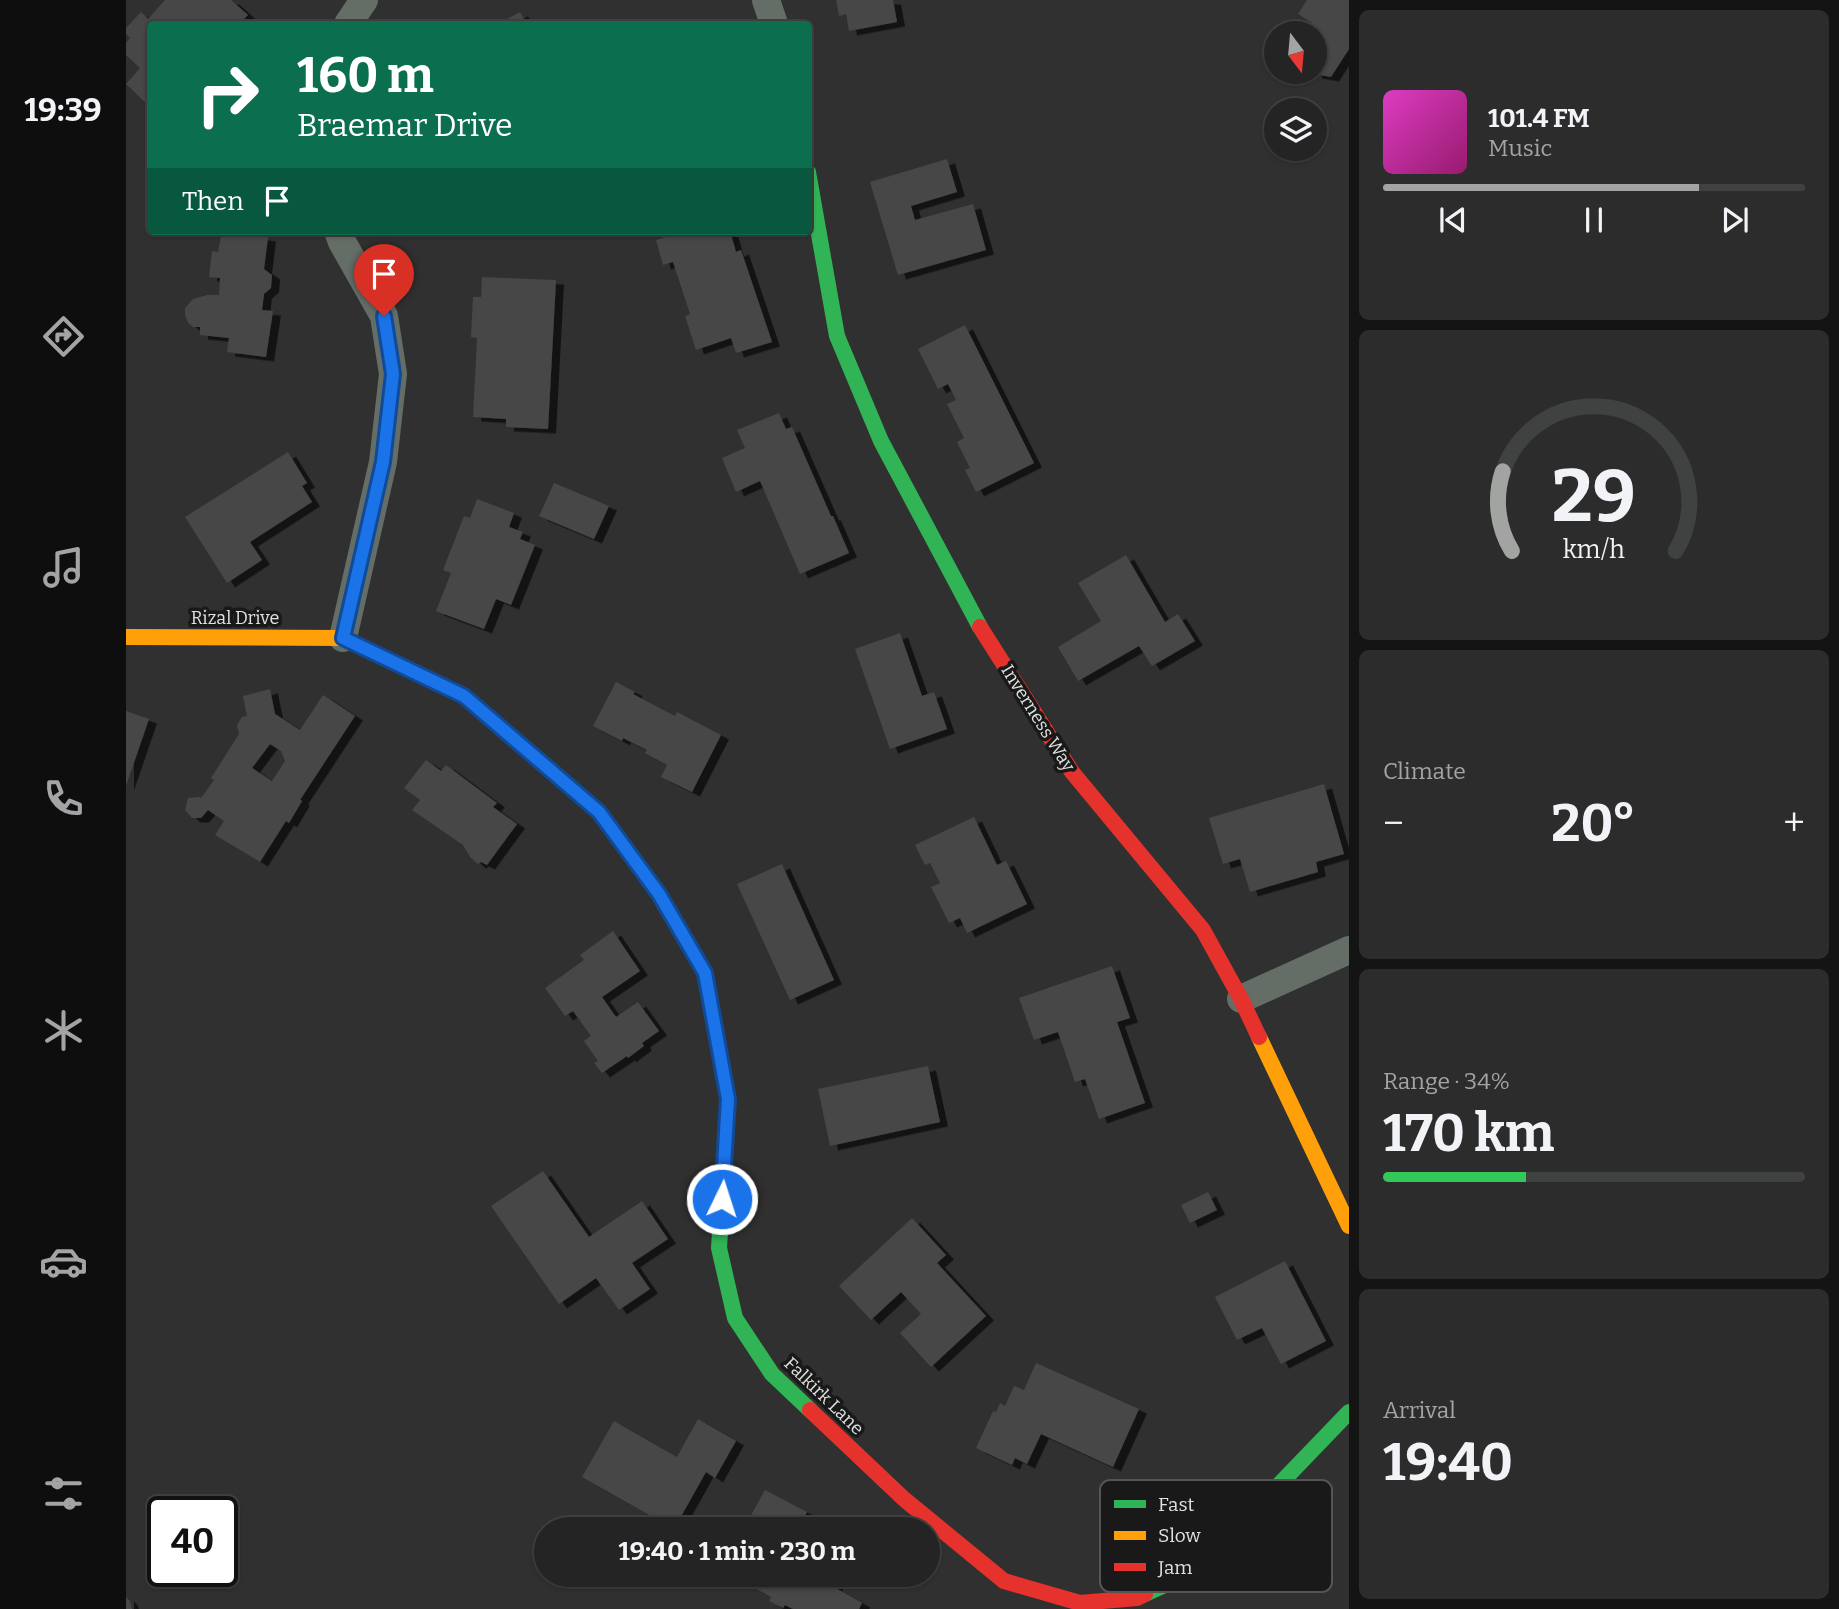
<!DOCTYPE html>
<html lang="en">
<head>
<meta charset="utf-8">
<style>
	body { margin:0; font-family:Bitter,serif; background:#2b2c2b; color:#f1f3f6; height:100vh; display:flex; flex-direction:column; font-size:26px; white-space:nowrap }
	* { box-sizing:border-box; margin:0 }
	p { font-size:23px; color:#a3a4a6 }
	.icon { flex:none; width:38px; height:38px; fill:none; stroke:currentColor; stroke-width:2; stroke-linecap:round; stroke-linejoin:round }
	.map { position:relative; flex:1; overflow:hidden }
	.panel { display:flex; flex-direction:column; gap:10px; padding:10px; background:#131413; width:490px }
	.panel>* { flex:none }
	.banner { position:absolute; left:21px; top:21px; width:665px; height:214px; border-radius:7px; box-shadow:0 2px 5px #0004,0 0 0 2px #404141; background:#0b6e4f; color:#fff; overflow:hidden }
	.needle { width:46px; rotate:164deg }
	.controls { position:absolute; left:1138px; top:21px; display:grid; gap:14px }
	.controls a { display:grid; place-items:center; width:63px; height:63px; border-radius:50%; background:#232423; box-shadow:0 2px 5px #0004,0 0 0 2px #404141; font-size:35px }
	.speed { position:absolute; left:21px; top:1496px; display:flex; gap:14px; font-size:35px; font-weight:700; text-align:center }
	.speed>* { display:grid; place-content:center; width:91px; height:91px; border-radius:50%; background:#232423; box-shadow:0 2px 5px #0004,0 0 0 2px #404141; line-height:1 }
	.speed .limit { border:4px solid #111; border-radius:10px; background:#fff; color:#111 }
	.pin { position:absolute; display:grid; place-items:center; width:60px; height:60px; color:#fff; margin:-72px -30px; border-radius:50% 50% 50% 0; rotate:-45deg; box-shadow:0 0 7px #0007 }
	.pin .icon { rotate:45deg }
	.me { position:absolute; width:77px; margin:-38px; rotate:4deg; stroke-linejoin:round; filter:drop-shadow(0 0 5px #0008) }
	.turn { display:flex; align-items:center; gap:24px; height:147px; padding:0 35px; font-size:32px }
	.turn .icon { width:91px; height:91px; stroke-width:2.5 }
	.turn b { display:block; font-size:49px; line-height:60px }
	.then { display:flex; align-items:center; height:66px; padding:0 35px; background:#0003; gap:14px; font-size:26px }
	.big { font-size:52px; font-weight:700; line-height:1.1 }
	.panel .card { flex:1; display:flex; flex-direction:column; justify-content:center; gap:10px; min-width:0; padding:0 24px; border-radius:10px; background:#2b2c2b }
	.panel .dial { align-items:center; gap:0 }
	.dial svg { height:182px; overflow:visible; fill:none; stroke:#404141; stroke-width:7; stroke-linecap:round; text-anchor:middle }
	.dial text { fill:#f1f3f6; stroke:none }
	.song { display:flex; align-items:center; gap:21px }
	.cover { width:84px; height:84px; border-radius:10px; background:linear-gradient(135deg,hsl(310 70% 55%),hsl(320 70% 35%)) }
	.played { height:7px; border-radius:4px; background:linear-gradient(90deg,#a2a4a2 75%,#404141 75%) }
	.keys { display:flex; justify-content:space-around; direction:ltr }
	.heat { display:flex; justify-content:space-between; align-items:center; font-size:38px; direction:ltr }
	.charge { height:10px; border-radius:5px; background:linear-gradient(90deg,#34c759 34%,#404141 0) }
	.trip { position:absolute; left:408px; top:1517px; width:406px; height:70px; border-radius:35px; background:#232423; box-shadow:0 2px 5px #0004,0 0 0 2px #404141; font-weight:700; line-height:70px; text-align:center }
	main { display:flex; flex:1; min-height:0 }
	.tab-bar { display:flex; flex-direction:column; width:126px; justify-content:space-around; align-items:center; background:#0e0e0e; color:#a3a4a6 }
	.tab-bar .icon { width:49px; height:49px }
	.tab-bar .selected { color:#a2a4a2 }
	.tab-bar b { font-size:32px; color:#f1f3f6 }
	.map>svg:first-child { display:block }
	.building { fill:#464746; fill-rule:evenodd; filter:url(#shadow) }
	.lines { fill:none; stroke-linecap:round; stroke-linejoin:round }
	.street { stroke:#656e66; stroke-width:28 }
	.fast { stroke:#30b455; stroke-width:16 }
	.slow { stroke:#ff9f0a; stroke-width:16 }
	.jam { stroke:#e5322d; stroke-width:16 }
	.route-casing { stroke:#114b97; stroke-width:18 }
	.route { stroke:#1a73e8; stroke-width:12 }
	.labels { text-anchor:middle; stroke-width:7; stroke-linejoin:round; paint-order:stroke }
	.street-label { font-size:18px; fill:#e0e2e0; stroke:#181918 }
	.key { fill:#181918; stroke:#545554; stroke-width:2 }
	.key-label { font-size:19px; fill:#e0e2e0 }
</style>
</head>
<body>
<main>
<nav class="tab-bar">
<b>19:39</b>
<svg class="icon selected" aria-label="directions" viewBox="0 0 24 24"><path d="M12 3l9 9-9 9-9-9zM9 14v-3h6M13 9l2 2-2 2"/></svg>
<svg class="icon" aria-label="music" viewBox="0 0 24 24"><path d="M9 18V5l10-2v13"/><circle cx="6" cy="18" r="3"/><circle cx="16" cy="16" r="3"/></svg>
<svg class="icon" aria-label="phone" viewBox="0 0 24 24"><path d="M5 4h4l2 5-3 2q2 4 5 5l2-3 5 2v4C11 20 4 13 5 4z"/></svg>
<svg class="icon" aria-label="climate" viewBox="0 0 24 24"><path d="M12 3v18M4 7l16 10M4 17L20 7"/></svg>
<svg class="icon" aria-label="car" viewBox="0 0 24 24"><path d="M5 17H2v-5l4-1 3-4h7l3 4 3 1v5h-3M9 17h6M6 11h13"/><circle cx="7" cy="17" r="2"/><circle cx="17" cy="17" r="2"/></svg>
<svg class="icon" aria-label="filters" viewBox="0 0 24 24"><path d="M4 7h16M4 17h16"/><circle cx="9" cy="7" r="2"/><circle cx="15" cy="17" r="2"/></svg>
</nav>
<div class="map">
<svg width="1223" height="1609" viewBox="0 0 1223 1609">
	<defs>
		<filter id="shadow"><feDropShadow dx="8" dy="4.5" stdDeviation="0" flood-color="#0009"/></filter>
	</defs>
	<rect width="100%" height="100%" fill="#2f302f"/>
	<g class="building">
		<polygon points="39,0 105,0 122,15 113,24 24,24 24,107 0,84 14,68 0,55 0,43 4,38 0,34 0,28 15,12 22,19"/>
		<polygon points="710,0 767,0 771,22 723,31 720,14 713,16"/>
		<polygon points="1181,0 1223,0 1223,49 1205,77 1188,74 1188,33 1179,33 1186,23 1172,14"/>
		<polygon points="394,12 401,24 372,24"/>
		<polygon points="821,159 831,192 785,206 789,220 847,204 860,250 772,275 744,182"/>
		<polygon points="96,231 127,231 126,235 142,237 138,269 146,275 145,288 138,294 136,310 147,311 140,357 101,352 103,338 74,335 74,327 67,327 62,323 59,315 59,308 67,299 81,295 93,295 94,278 83,277 86,251 92,252"/>
		<polygon points="558,231 604,231 610,252 615,250 646,342 610,353 605,338 570,350 559,316 564,314 547,262 537,265 530,240"/>
		<polygon points="356,277 430,280 422,429 380,427 380,419 347,417 351,338 345,337 347,297 355,297"/>
		<polygon points="839,325 908,463 850,492 839,470 844,468 831,442 838,438 821,404 830,400 822,384 812,389 792,349"/>
		<polygon points="653,413 660,429 666,427 705,516 707,516 723,553 674,574 634,481 610,492 596,458 619,448 611,430"/>
		<polygon points="162,452 181,483 176,486 186,502 124,542 136,560 101,583 59,517"/>
		<polygon points="428,483 483,506 468,539 413,516"/>
		<polygon points="351,499 388,513 383,527 397,532 394,539 409,545 385,605 370,599 358,629 310,611 325,573 317,570 338,516 344,518"/>
		<polygon points="1000,555 1039,622 1052,614 1069,641 1026,666 1013,646 952,681 932,647 975,621 952,583"/>
		<polygon points="774,633 796,696 808,692 821,729 764,749 729,649"/>
		<polygon points="490,682 509,692 507,694 549,716 551,712 595,735 566,792 535,777 541,765 519,753 521,750 497,738 496,741 467,726"/>
		<path d="M144 689 149 714 174 730 197 695 229 716 174 800 176 801 163 823 160 821 134 862 89 835 98 821 82 810 75 818H66L59 810 62 798 73 797 75 798 88 780 85 778 113 734 111 725 116 717 121 716 117 696ZM144 744 155 751 159 761 146 781 126 768Z"/>
		<polygon points="0,711 23,719 0,786"/>
		<polygon points="300,760 315,771 320,765 371,803 367,807 391,824 361,865 355,862 352,864 344,857 337,845 286,810 294,800 278,788"/>
		<polygon points="1198,784 1218,854 1190,862 1192,872 1124,892 1114,859 1097,864 1083,818"/>
		<polygon points="848,817 871,865 880,861 901,904 841,933 834,918 823,923 805,887 814,883 804,863 799,865 789,845"/>
		<polygon points="656,864 708,980 664,1000 611,884"/>
		<polygon points="487,931 514,971 476,997 490,1017 512,1002 533,1031 516,1043 518,1046 502,1058 501,1056 476,1073 468,1063 472,1061 458,1041 465,1036 447,1011 439,1016 419,988 458,960 454,955"/>
		<polygon points="986,966 1004,1018 991,1022 1019,1103 973,1119 959,1079 949,1082 932,1032 908,1040 893,998"/>
		<polygon points="802,1066 814,1122 704,1146 692,1089"/>
		<polygon points="417,1171 463,1237 516,1201 542,1239 506,1263 524,1289 493,1310 470,1278 433,1304 365,1206"/>
		<polygon points="1082,1192 1091,1210 1064,1223 1055,1205"/>
		<polygon points="786,1218 820,1255 811,1263 860,1316 805,1367 774,1333 795,1314 775,1292 745,1320 713,1286"/>
		<polygon points="1159,1261 1200,1341 1155,1364 1136,1328 1111,1340 1089,1297"/>
		<polygon points="910,1363 1013,1409 987,1467 915,1434 901,1464 889,1458 886,1465 850,1448 867,1411 870,1412 874,1403 879,1406 888,1386 898,1390"/>
		<polygon points="572,1419 610,1441 589,1478 580,1472 548,1529 456,1477 488,1421 551,1457"/>
		<polygon points="639,1490 681,1512 672,1530 630,1530 633,1525 623,1519"/>
		<polygon points="605,1575 691,1575 709,1585 708,1587 736,1603 733,1609 667,1609 659,1605 657,1608 643,1601 645,1597"/>
		<polygon points="0,1597 4,1601 6,1609 0,1609"/>
	</g>
	<g class="lines">
		<g class="street">
			<polyline points="640,0 648,24"/>
			<polyline points="222,24 238,0"/>
			<polyline points="212,231 216,242 258,316 267,374 257,462 217,638"/>
			<polyline points="1115,999 1223,950"/>
		</g>
		<g class="fast">
			<polyline points="682,172 711,336 755,441 854,627"/>
			<polyline points="504,854 533,894 579,973 602,1099 593,1248 609,1318 646,1374 684,1410"/>
			<polyline points="1019,1594 1070,1571 1223,1412"/>
		</g>
		<g class="slow">
			<polyline points="0,637 217,638 338,696 473,812 504,854"/>
			<polyline points="1133,1037 1223,1226"/>
		</g>
		<g class="jam">
			<polyline points="854,627 946,772 1077,930 1115,999 1133,1037"/>
			<polyline points="684,1410 778,1499 878,1581 954,1603 1011,1598 1019,1594"/>
		</g>
	</g>
	<g class="lines">
		<g class="route-casing">
			<polyline id="route" points="258,316 267,374 257,462 217,638 338,696 473,812 533,894 579,973 602,1099 596,1199"/>
		</g>
		<use href="#route" class="route"/>
	</g>
	<g class="labels">
		<g class="street-label">
			<text x="109" y="624">Rizal Drive</text>
			<text transform="translate(912 718) rotate(58)" y="6">Inverness Way</text>
			<text transform="translate(698 1396) rotate(44)" y="6">Falkirk Lane</text>
		</g>
	</g>
	<rect x="974" y="1480" width="232" height="112" rx="10" class="key"/>
	<rect x="988" y="1500" width="32" height="8" fill="#30b455"/>
	<rect x="988" y="1531" width="32" height="9" fill="#ff9f0a"/>
	<rect x="988" y="1563" width="32" height="8" fill="#e5322d"/>
	<g class="key-label">
		<text x="1032" y="1511">Fast</text>
		<text x="1032" y="1542">Slow</text>
		<text x="1032" y="1574">Jam</text>
	</g>
</svg>
<div class="controls">
<a><svg class="needle" viewBox="-14 -14 28 28"><path d="M0-13l5 13h-10z" fill="#e53935"/><path d="M0 13l5-13h-10z" fill="#a3a4a6"/></svg></a>
<a><svg class="icon" aria-label="layers" viewBox="0 0 24 24"><path d="M12 4l9 5-9 5-9-5zM3 14l9 5 9-5"/></svg></a>
</div>
<div class="speed"><div class="limit">40</div></div>
<div class="pin" style="left:258px;top:316px;background:#d93025"><svg class="icon" aria-label="arrive" viewBox="0 0 24 24"><path d="M6 21V4h12l-3 4 3 4H6"/></svg></div>
<svg class="me" style="left:596px;top:1199px" viewBox="-20 -20 40 40"><circle r="17" fill="#1a73e8" stroke="#fff" stroke-width="3"/><path d="M0-11L8 9 0 5-8 9z" fill="#fff"/></svg>
<div class="trip">19:40 · 1 min · 230 m</div>
<div class="banner">
<div class="turn"><svg class="icon" aria-label="right" viewBox="0 0 24 24"><path d="M7 20v-9h11M14 6l5 5-5 5"/></svg><div><b>160 m</b>Braemar Drive</div></div>
<div class="then">Then<svg class="icon" aria-label="arrive" viewBox="0 0 24 24"><path d="M6 21V4h12l-3 4 3 4H6"/></svg></div>
</div>
</div>
<section class="panel">
<div class="card">
<div class="song"><i class="cover"></i><div><b>101.4 FM</b><p>Music</p></div></div>
<div class="played"></div>
<div class="keys"><svg class="icon" aria-label="previous" viewBox="0 0 24 24"><path d="M18 5L8 12l10 7zM5 5v14"/></svg><svg class="icon" aria-label="pause" viewBox="0 0 24 24"><path d="M8 5v14M16 5v14"/></svg><svg class="icon" aria-label="next" viewBox="0 0 24 24"><path d="M6 5l10 7-10 7zM19 5v14"/></svg></div>
</div>
<div class="card dial"><svg viewBox="0 0 100 80">
<path d="M14 69A42 42 0 1 1 86 69"/>
<path d="M14 69A42 42 0 0 1 10 34" stroke="#a2a4a2"/>
<text x="50" y="56" font-size="32" font-weight="700">29</text>
<text x="50" y="72" font-size="11">km/h</text>
</svg></div>
<div class="card"><p>Climate</p>
<div class="heat"><a>−</a><b class="big">20°</b><a>+</a></div>
</div>
<div class="card"><p>Range · 34%</p><b class="big">170 km</b><div class="charge"></div></div>
<div class="card"><p>Arrival</p><b class="big">19:40</b></div>
</section>
</main>
</body>
</html>
